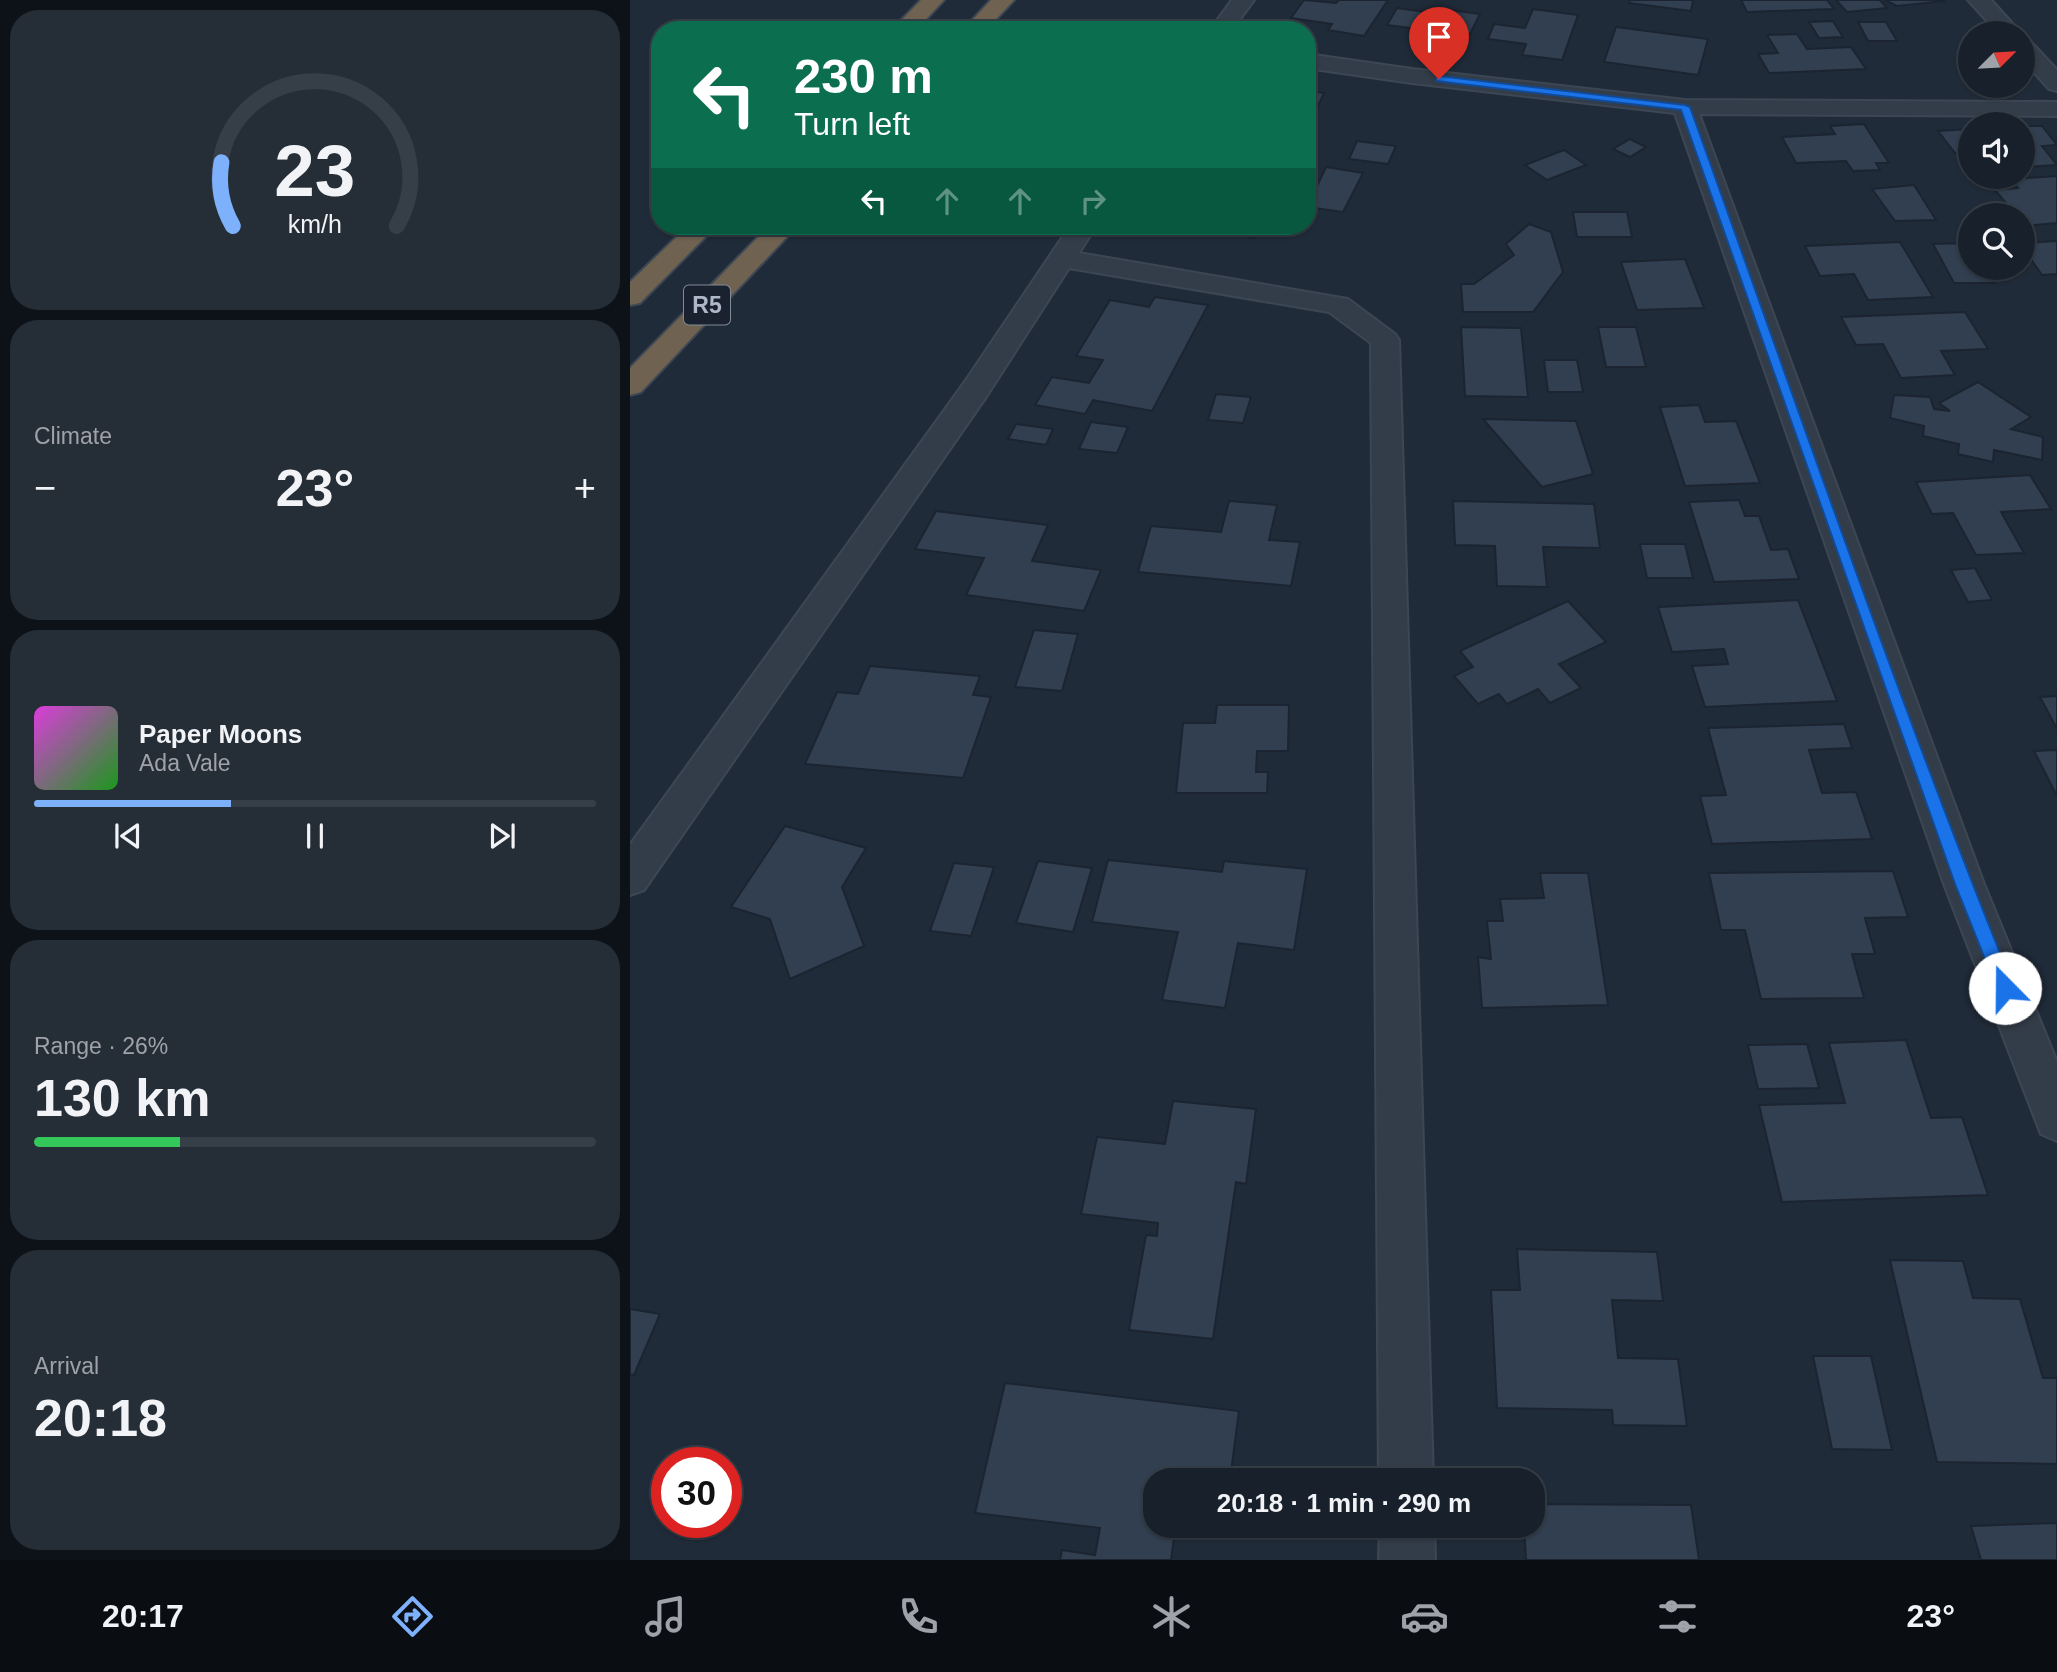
<!DOCTYPE html>
<html lang="en">
<head>
<meta charset="utf-8">
<style>
	body { margin:0; font-family:Arial,sans-serif; background:#252d37; color:#f1f3f6; height:100vh; display:flex; flex-direction:column; font-size:26px; white-space:nowrap }
	* { box-sizing:border-box; margin:0 }
	p { font-size:23px; color:#9fa3a9 }
	.icon { flex:none; width:38px; height:38px; fill:none; stroke:currentColor; stroke-width:2; stroke-linecap:round; stroke-linejoin:round }
	.map { position:relative; flex:1; overflow:hidden }
	.sheet { display:flex; flex-direction:column; gap:10px; padding:10px; background:#0d1218; width:630px }
	.sheet>* { flex:none }
	.guide { position:absolute; left:21px; top:21px; width:665px; height:214px; border-radius:28px; box-shadow:0 2px 5px #0004,0 0 0 2px #363e47; background:#0b6e4f; color:#fff; overflow:hidden }
	.needle { width:46px; rotate:66deg }
	.fabs { position:absolute; left:1328px; top:21px; display:grid; gap:14px }
	.fabs a { display:grid; place-items:center; width:77px; height:77px; border-radius:50%; background:#18202b; box-shadow:0 2px 5px #0004,0 0 0 2px #363e47; font-size:35px }
	.speed { position:absolute; left:21px; top:1447px; display:flex; gap:14px; font-size:35px; font-weight:700; text-align:center }
	.speed>* { display:grid; place-content:center; width:91px; height:91px; border-radius:50%; background:#18202b; box-shadow:0 2px 5px #0004,0 0 0 2px #363e47; line-height:1 }
	.speed .limit { border:10px solid #d22; background:#fff; color:#111 }
	.pin { position:absolute; display:grid; place-items:center; width:60px; height:60px; color:#fff; margin:-72px -30px; border-radius:50% 50% 50% 0; rotate:-45deg; box-shadow:0 0 7px #0007 }
	.pin .icon { rotate:45deg }
	.me { position:absolute; width:77px; margin:-38px; rotate:338deg; stroke-linejoin:round; filter:drop-shadow(0 0 5px #0008) }
	.turn { display:flex; align-items:center; gap:24px; height:147px; padding:0 28px; font-size:32px }
	.turn .icon { width:91px; height:91px; stroke-width:2.5 }
	.turn b { display:block; font-size:49px; line-height:60px }
	.lanes { display:flex; align-items:center; height:66px; padding:0 28px; background:#0003; justify-content:center; gap:35px; direction:ltr }
	.lanes .off { opacity:.35 }
	.big { font-size:52px; font-weight:600; line-height:1.1 }
	.sheet .tile { flex:1; display:flex; flex-direction:column; justify-content:center; gap:10px; min-width:0; padding:0 24px; border-radius:28px; background:#252d37 }
	.sheet .dial { align-items:center; gap:0 }
	.dial svg { height:182px; overflow:visible; fill:none; stroke:#363e47; stroke-width:7; stroke-linecap:round; text-anchor:middle }
	.dial text { fill:#f1f3f6; stroke:none }
	.song { display:flex; align-items:center; gap:21px }
	.cover { width:84px; height:84px; border-radius:10px; background:linear-gradient(135deg,hsl(300 70% 55%),hsl(120 70% 35%)) }
	.played { height:7px; border-radius:4px; background:linear-gradient(90deg,#7db1fc 35%,#363e47 35%) }
	.keys { display:flex; justify-content:space-around; direction:ltr }
	.heat { display:flex; justify-content:space-between; align-items:center; font-size:38px; direction:ltr }
	.charge { height:10px; border-radius:5px; background:linear-gradient(90deg,#34c759 26%,#363e47 0) }
	.trip { position:absolute; left:513px; top:1468px; width:402px; height:70px; border-radius:28px; background:#18202b; box-shadow:0 2px 5px #0004,0 0 0 2px #363e47; font-weight:600; line-height:70px; text-align:center }
	.tab-bar { display:flex; height:112px; justify-content:space-around; align-items:center; background:#0a0d11; color:#9fa3a9 }
	.tab-bar .icon { width:49px; height:49px }
	.tab-bar .current { color:#7db1fc }
	.tab-bar b { font-size:32px; color:#f1f3f6 }
	main { display:flex; flex:1; min-height:0 }
	.map>svg:first-child { display:block }
	.building { fill:#313f50; stroke:#1b2430; stroke-width:2 }
	.lines { fill:none; stroke-linecap:round; stroke-linejoin:round }
	.street-casing { stroke:#3d4653; stroke-width:4 }
	.highway-casing { stroke:#3e4854; stroke-width:4 }
	.street { fill:#333d49; fill-rule:evenodd }
	.highway { fill:#706250; fill-rule:evenodd }
	.route { fill:#1a73e8; stroke:#114b97; stroke-width:2 }
	.labels { text-anchor:middle; stroke-width:7; stroke-linejoin:round; paint-order:stroke }
	.shield { fill:#19222e; stroke:#818b98; stroke-width:2 }
	.shield-label { font-size:23px; font-weight:bold; fill:#aeb8c6 }
</style>
</head>
<body>
<main>
<section class="sheet">
<div class="tile dial"><svg viewBox="0 0 100 80">
<path d="M14 69A42 42 0 1 1 86 69"/>
<path d="M14 69A42 42 0 0 1 9 41" stroke="#7db1fc"/>
<text x="50" y="56" font-size="32" font-weight="700">23</text>
<text x="50" y="72" font-size="11">km/h</text>
</svg></div>
<div class="tile"><p>Climate</p>
<div class="heat"><a>−</a><b class="big">23°</b><a>+</a></div>
</div>
<div class="tile">
<div class="song"><i class="cover"></i><div><b>Paper Moons</b><p>Ada Vale</p></div></div>
<div class="played"></div>
<div class="keys"><svg class="icon" aria-label="previous" viewBox="0 0 24 24"><path d="M18 5L8 12l10 7zM5 5v14"/></svg><svg class="icon" aria-label="pause" viewBox="0 0 24 24"><path d="M8 5v14M16 5v14"/></svg><svg class="icon" aria-label="next" viewBox="0 0 24 24"><path d="M6 5l10 7-10 7zM19 5v14"/></svg></div>
</div>
<div class="tile"><p>Range · 26%</p><b class="big">130 km</b><div class="charge"></div></div>
<div class="tile"><p>Arrival</p><b class="big">20:18</b></div>
</section>
<div class="map">
<svg width="1427" height="1560" viewBox="0 0 1427 1560">
	<rect width="100%" height="100%" fill="#202b39"/>
	<g class="building">
		<polygon points="674,0 706,3 709,0 758,0 734,36 698,30 702,24 661,18"/>
		<polygon points="1000,0 1063,0 1061,11 999,3"/>
		<polygon points="1111,0 1197,0 1204,9 1117,12"/>
		<polygon points="1206,0 1250,0 1257,8 1217,12"/>
		<polygon points="1255,0 1313,0 1314,1 1267,6"/>
		<polygon points="767,8 809,14 812,9 850,14 834,46 798,41 804,31 757,25"/>
		<polygon points="903,9 948,15 932,60 892,55 896,44 858,39 864,24 895,28"/>
		<polygon points="1203,21 1213,37 1189,38 1179,22"/>
		<polygon points="1228,22 1256,22 1267,41 1238,41"/>
		<polygon points="986,27 1078,39 1068,75 974,62"/>
		<polygon points="1167,34 1177,49 1221,47 1236,69 1139,73 1128,54 1148,53 1137,35"/>
		<polygon points="677,91 694,93 686,110 677,109"/>
		<polygon points="1234,124 1259,163 1246,163 1250,170 1223,171 1216,161 1166,163 1152,137 1205,134 1200,126"/>
		<polygon points="1393,126 1412,126 1427,145 1412,146 1427,165 1393,167"/>
		<polygon points="1340,129 1340,152 1325,153 1308,131"/>
		<polygon points="1000,139 1016,147 1000,157 983,149"/>
		<polygon points="727,141 766,146 758,164 719,159"/>
		<polygon points="934,150 956,165 917,180 895,165"/>
		<polygon points="696,167 733,173 713,212 677,207"/>
		<polygon points="1427,176 1427,223 1395,226 1393,215 1386,215 1365,190 1388,188 1381,179"/>
		<polygon points="1284,185 1306,220 1265,221 1242,189"/>
		<polygon points="943,212 997,212 1002,237 947,237"/>
		<polygon points="899,224 921,232 933,272 903,312 833,312 831,284 844,284 884,255 876,244"/>
		<polygon points="581,226 632,226 625,238 579,230"/>
		<polygon points="1427,241 1427,274 1412,275 1393,248 1393,243"/>
		<polygon points="1270,242 1303,297 1238,300 1224,274 1190,276 1175,246"/>
		<polygon points="1340,243 1340,268 1356,268 1365,283 1324,283 1303,244"/>
		<polygon points="1055,259 1074,308 1007,310 991,262"/>
		<polygon points="525,297 578,305 522,411 463,400 455,414 405,405 422,377 459,383 473,360 446,356 480,300 519,307"/>
		<polygon points="1335,312 1358,349 1311,351 1325,375 1271,378 1253,344 1226,345 1211,317"/>
		<polygon points="831,327 891,328 898,397 835,396"/>
		<polygon points="968,327 1006,327 1016,367 976,367"/>
		<polygon points="914,360 947,360 953,392 918,392"/>
		<polygon points="1348,382 1401,417 1381,429 1413,437 1412,460 1364,450 1363,462 1328,454 1329,444 1293,436 1294,426 1260,418 1264,395 1300,397 1304,409 1320,411 1309,403"/>
		<polygon points="586,394 621,397 613,423 578,420"/>
		<polygon points="1069,405 1075,422 1106,421 1130,483 1055,486 1030,407"/>
		<polygon points="853,419 946,421 963,474 912,487"/>
		<polygon points="461,422 498,427 487,453 449,449"/>
		<polygon points="386,424 423,429 416,445 378,439"/>
		<polygon points="1400,475 1421,509 1371,512 1394,553 1346,555 1323,513 1302,514 1286,482"/>
		<polygon points="1109,500 1115,516 1129,516 1141,550 1158,549 1169,579 1084,582 1059,502"/>
		<polygon points="599,501 647,505 639,540 670,542 661,586 508,572 521,526 591,532"/>
		<polygon points="823,501 964,504 970,548 913,547 917,587 867,586 865,546 825,545"/>
		<polygon points="306,511 418,525 402,561 471,570 454,611 336,595 354,558 285,549"/>
		<polygon points="1010,544 1055,544 1063,578 1017,578"/>
		<polygon points="1345,568 1362,600 1338,602 1321,570"/>
		<polygon points="1168,600 1207,701 1075,707 1062,666 1098,664 1094,649 1042,652 1028,607"/>
		<polygon points="938,601 976,642 929,664 951,688 920,703 908,689 877,704 869,694 848,704 824,676 843,667 830,651"/>
		<polygon points="404,630 448,634 432,691 385,687"/>
		<polygon points="240,666 350,676 343,695 361,697 333,778 175,764 207,692 228,694"/>
		<polygon points="1427,696 1427,729 1410,697"/>
		<polygon points="587,705 659,705 658,751 627,751 626,772 638,772 637,793 546,793 553,723 585,723"/>
		<polygon points="1214,724 1222,748 1179,750 1192,793 1226,792 1242,839 1082,844 1070,796 1096,795 1078,728"/>
		<polygon points="1427,750 1427,796 1404,751"/>
		<polygon points="155,826 236,848 212,887 234,946 160,979 140,919 101,907"/>
		<polygon points="478,860 592,872 594,861 677,869 664,950 608,943 595,1008 532,1000 548,932 462,922"/>
		<polygon points="408,861 462,868 443,932 386,923"/>
		<polygon points="324,863 364,867 341,936 300,931"/>
		<polygon points="1263,871 1278,917 1235,918 1245,954 1222,954 1234,998 1131,999 1115,930 1091,930 1079,873"/>
		<polygon points="910,873 958,873 978,1005 852,1008 848,957 861,959 857,921 873,921 870,899 914,898"/>
		<polygon points="1276,1040 1301,1118 1332,1117 1358,1195 1152,1202 1129,1105 1215,1103 1199,1043"/>
		<polygon points="1177,1044 1189,1088 1128,1089 1118,1045"/>
		<polygon points="543,1101 626,1109 616,1184 606,1182 583,1339 499,1330 516,1235 527,1236 528,1223 451,1214 467,1137 535,1144"/>
		<polygon points="887,1249 1027,1252 1033,1301 982,1300 988,1358 1048,1359 1057,1426 983,1425 982,1410 867,1408 861,1290 890,1290"/>
		<polygon points="1260,1260 1333,1261 1343,1298 1390,1299 1413,1378 1427,1378 1427,1464 1307,1462"/>
		<polygon points="0,1309 30,1314 4,1375 0,1374"/>
		<polygon points="1183,1356 1241,1356 1262,1450 1202,1449"/>
		<polygon points="375,1383 609,1411 600,1480 525,1480 525,1526 594,1526 592,1537 545,1531 541,1560 430,1560 432,1550 465,1555 470,1528 345,1513"/>
		<polygon points="903,1504 1061,1505 1069,1560 896,1560 894,1526 903,1526"/>
		<polygon points="1427,1523 1427,1560 1351,1560 1341,1526"/>
	</g>
	<g class="lines">
		<g class="street-casing">
			<g id="street">
				<polygon points="602,0 624,0 602,30 580,30"/>
				<polygon points="1338,0 1361,0 1391,33 1368,33"/>
				<polygon points="1393,40 1401,42 1427,70 1427,91 1419,89 1393,60"/>
				<polygon points="677,54 782,69 1055,100 1427,102 1427,116 1069,114 1354,884 1427,1062 1427,1141 1411,1134 1314,884 1045,113 782,83 677,68"/>
				<polygon points="440,226 466,226 449,253 718,299 765,334 769,340 803,1480 749,1480 741,343 699,312 439,268 356,397 14,890 0,895 0,845 334,383"/>
				<polygon points="750,1526 804,1526 805,1560 749,1560"/>
			</g>
		</g>
		<g class="highway-casing">
			<g id="highway">
				<polygon points="291,0 314,0 286,30 262,30"/>
				<polygon points="361,0 384,0 356,30 333,30"/>
				<polygon points="58,226 86,226 10,303 0,305 0,282"/>
				<polygon points="139,226 167,226 11,392 0,395 0,368"/>
			</g>
		</g>
		<use href="#street" class="street"/>
		<use href="#highway" class="highway"/>
	</g>
	<path class="route" d="M809 76 1055 105 1060 107C1166 402 1267 698 1384 988L1381 994 1375 996 1369 994 1325 884 1051 110 806 81V77Z"/>
	<g class="labels">
		<rect class="shield" x="54" y="285.5" width="46" height="39" rx="5"/>
		<g class="shield-label">
			<text x="77" y="313">R5</text>
		</g>
	</g>
</svg>
<div class="fabs">
<a><svg class="needle" viewBox="-14 -14 28 28"><path d="M0-13l5 13h-10z" fill="#e53935"/><path d="M0 13l5-13h-10z" fill="#9fa3a9"/></svg></a>
<a><svg class="icon" aria-label="sound" viewBox="0 0 24 24"><path d="M4 9h4l5-4v14l-5-4H4zM17 9q2 3 0 6"/></svg></a>
<a><svg class="icon" aria-label="search" viewBox="0 0 24 24"><circle cx="10" cy="10" r="6"/><path d="M15 15l6 6"/></svg></a>
</div>
<div class="speed"><div class="limit">30</div></div>
<div class="pin" style="left:809px;top:79px;background:#d93025"><svg class="icon" aria-label="arrive" viewBox="0 0 24 24"><path d="M6 21V4h12l-3 4 3 4H6"/></svg></div>
<svg class="me" style="left:1375px;top:988px" viewBox="-20 -20 40 40"><circle r="19" fill="#fff"/><path d="M0-13L10 11 0 6-10 11z" fill="#1a73e8"/></svg>
<div class="trip">20:18 · 1 min · 290 m</div>
<div class="guide">
<div class="turn"><svg class="icon" aria-label="left" viewBox="0 0 24 24"><path d="M17 20v-9H6M10 6l-5 5 5 5"/></svg><div><b>230 m</b>Turn left</div></div>
<div class="lanes"><svg class="icon" aria-label="left" viewBox="0 0 24 24"><path d="M17 20v-9H6M10 6l-5 5 5 5"/></svg><svg class="icon off" aria-label="ahead" viewBox="0 0 24 24"><path d="M12 20V5M6 11l6-6 6 6"/></svg><svg class="icon off" aria-label="ahead" viewBox="0 0 24 24"><path d="M12 20V5M6 11l6-6 6 6"/></svg><svg class="icon off" aria-label="right" viewBox="0 0 24 24"><path d="M7 20v-9h11M14 6l5 5-5 5"/></svg></div>
</div>
</div>
</main>
<nav class="tab-bar">
<b>20:17</b>
<svg class="icon current" aria-label="directions" viewBox="0 0 24 24"><path d="M12 3l9 9-9 9-9-9zM9 14v-3h6M13 9l2 2-2 2"/></svg>
<svg class="icon" aria-label="music" viewBox="0 0 24 24"><path d="M9 18V5l10-2v13"/><circle cx="6" cy="18" r="3"/><circle cx="16" cy="16" r="3"/></svg>
<svg class="icon" aria-label="phone" viewBox="0 0 24 24"><path d="M5 4h4l2 5-3 2q2 4 5 5l2-3 5 2v4C11 20 4 13 5 4z"/></svg>
<svg class="icon" aria-label="climate" viewBox="0 0 24 24"><path d="M12 3v18M4 7l16 10M4 17L20 7"/></svg>
<svg class="icon" aria-label="car" viewBox="0 0 24 24"><path d="M5 17H2v-5l4-1 3-4h7l3 4 3 1v5h-3M9 17h6M6 11h13"/><circle cx="7" cy="17" r="2"/><circle cx="17" cy="17" r="2"/></svg>
<svg class="icon" aria-label="filters" viewBox="0 0 24 24"><path d="M4 7h16M4 17h16"/><circle cx="9" cy="7" r="2"/><circle cx="15" cy="17" r="2"/></svg>
<b>23°</b>
</nav>
</body>
</html>
